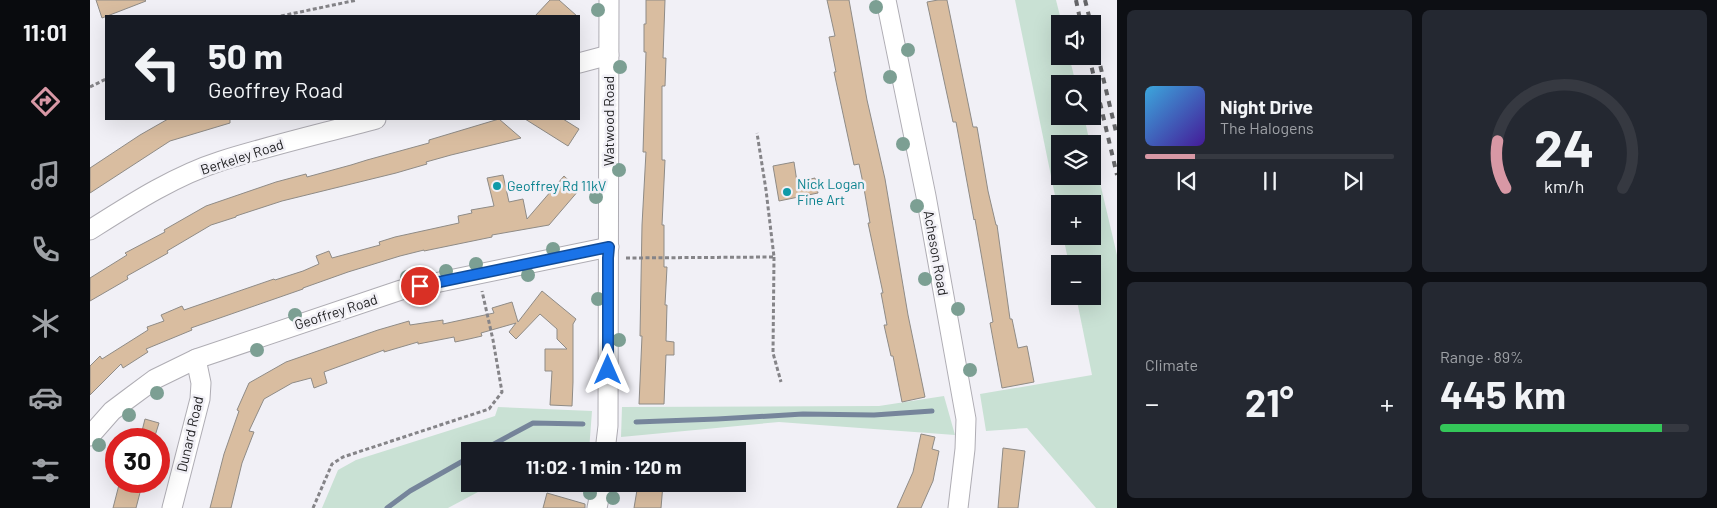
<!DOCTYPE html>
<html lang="en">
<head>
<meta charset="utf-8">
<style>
	body { margin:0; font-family:Barlow,sans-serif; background:#242831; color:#f1f3f6; height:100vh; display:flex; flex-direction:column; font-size:19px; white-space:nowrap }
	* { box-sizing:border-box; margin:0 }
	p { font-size:16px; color:#9ea1a6 }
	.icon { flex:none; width:28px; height:28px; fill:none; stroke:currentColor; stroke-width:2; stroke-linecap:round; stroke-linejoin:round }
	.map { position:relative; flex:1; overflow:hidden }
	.side { display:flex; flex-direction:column; gap:10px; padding:10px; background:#0d0f14; width:600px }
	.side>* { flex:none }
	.top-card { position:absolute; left:15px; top:15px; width:475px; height:105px; border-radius:0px; box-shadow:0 5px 20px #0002; background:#171b24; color:#f1f3f6; overflow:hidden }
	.controls { position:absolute; left:961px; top:15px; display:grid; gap:10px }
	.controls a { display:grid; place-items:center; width:50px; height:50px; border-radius:0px; background:#171b24; box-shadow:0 5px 20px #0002; font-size:25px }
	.speed { position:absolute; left:15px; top:428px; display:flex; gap:10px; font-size:25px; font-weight:700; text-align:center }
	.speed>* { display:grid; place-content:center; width:65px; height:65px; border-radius:50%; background:#171b24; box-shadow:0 5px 20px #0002; line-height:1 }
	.speed .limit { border:8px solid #d22; background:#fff; color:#111 }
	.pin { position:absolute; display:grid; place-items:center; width:42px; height:42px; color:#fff; margin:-21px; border:2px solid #fff; border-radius:50%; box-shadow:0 1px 5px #0007 }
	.me { position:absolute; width:55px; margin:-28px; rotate:0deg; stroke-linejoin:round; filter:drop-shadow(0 0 4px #0008) }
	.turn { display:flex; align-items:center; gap:18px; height:105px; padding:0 20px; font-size:22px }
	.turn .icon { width:65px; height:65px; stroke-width:2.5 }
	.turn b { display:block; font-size:35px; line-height:42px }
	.big { font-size:38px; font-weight:700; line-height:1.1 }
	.side .card { flex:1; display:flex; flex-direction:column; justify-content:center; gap:8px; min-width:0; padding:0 18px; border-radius:8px; background:#242831 }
	.side .dial { align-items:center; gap:0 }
	.dial svg { height:130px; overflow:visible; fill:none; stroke:#363941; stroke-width:7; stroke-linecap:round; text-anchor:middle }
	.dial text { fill:#f1f3f6; stroke:none }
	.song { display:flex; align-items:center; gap:15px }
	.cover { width:60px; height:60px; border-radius:8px; background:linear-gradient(135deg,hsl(200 70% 55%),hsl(260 70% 35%)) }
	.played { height:5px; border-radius:2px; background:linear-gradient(90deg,#d898a5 20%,#363941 20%) }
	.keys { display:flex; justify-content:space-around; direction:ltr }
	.heat { display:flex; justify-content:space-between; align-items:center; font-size:28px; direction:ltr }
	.charge { height:8px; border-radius:4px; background:linear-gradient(90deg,#34c759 89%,#363941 0) }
	.side .tiles { flex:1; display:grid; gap:10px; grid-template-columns:repeat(2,1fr) }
	.trip { position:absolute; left:371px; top:442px; width:285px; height:50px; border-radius:0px; background:#171b24; box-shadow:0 5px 20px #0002; font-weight:700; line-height:50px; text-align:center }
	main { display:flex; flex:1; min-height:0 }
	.menu { display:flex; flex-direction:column; width:90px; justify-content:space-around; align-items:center; background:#090b0e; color:#9ea1a6 }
	.menu .icon { width:35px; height:35px }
	.menu .on { color:#d898a5 }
	.menu b { font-size:22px; color:#f1f3f6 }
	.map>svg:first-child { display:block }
	.green { fill:#c9e1d4 }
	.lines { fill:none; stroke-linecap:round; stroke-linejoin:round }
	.stream { stroke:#76859b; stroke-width:5 }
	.building { fill:#d9bda0; stroke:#8f8b86 }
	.street-casing { stroke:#afadb4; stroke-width:21 }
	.path { stroke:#858488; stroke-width:3; stroke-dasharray:4 2.5; stroke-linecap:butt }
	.street { stroke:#fff; stroke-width:19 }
	.rail { stroke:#656568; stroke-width:4; stroke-dasharray:6 6; stroke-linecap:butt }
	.tree { fill:#7c9f93 }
	.route-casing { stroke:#114b97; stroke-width:12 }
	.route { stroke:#1a73e8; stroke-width:9 }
	.culture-dot { fill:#0f9aa8; stroke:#f1f0f6; stroke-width:2 }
	.labels { text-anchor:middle; stroke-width:5; stroke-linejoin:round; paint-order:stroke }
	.street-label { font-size:14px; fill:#232325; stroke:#f1f0f6 }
	.culture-label { font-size:14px; fill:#0d838f; stroke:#f1f0f6; text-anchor:start }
</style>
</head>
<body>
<main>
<nav class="menu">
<b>11:01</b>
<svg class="icon on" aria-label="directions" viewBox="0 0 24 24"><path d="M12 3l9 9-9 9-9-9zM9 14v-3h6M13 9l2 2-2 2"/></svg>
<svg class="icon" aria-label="music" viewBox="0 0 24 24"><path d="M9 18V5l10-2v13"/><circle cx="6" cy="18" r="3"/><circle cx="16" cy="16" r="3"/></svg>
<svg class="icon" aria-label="phone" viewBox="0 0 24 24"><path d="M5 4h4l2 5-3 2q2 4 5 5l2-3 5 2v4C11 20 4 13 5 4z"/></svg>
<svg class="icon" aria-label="climate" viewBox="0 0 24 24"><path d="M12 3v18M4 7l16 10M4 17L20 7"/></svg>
<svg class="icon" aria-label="car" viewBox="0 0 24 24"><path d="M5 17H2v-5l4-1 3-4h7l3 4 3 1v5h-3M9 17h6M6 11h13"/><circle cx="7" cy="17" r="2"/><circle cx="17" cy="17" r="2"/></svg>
<svg class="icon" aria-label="filters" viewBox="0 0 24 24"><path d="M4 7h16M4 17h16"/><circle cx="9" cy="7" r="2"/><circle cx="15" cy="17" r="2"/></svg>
</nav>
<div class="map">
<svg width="1027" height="508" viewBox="0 0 1027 508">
	<rect width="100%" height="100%" fill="#f1f0f6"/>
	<g class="green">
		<polygon points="925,0 966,0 972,24 970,24 970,56 979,56 986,84 970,84 970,116 994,116 1000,144 970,144 970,176 1002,176 1003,153 1027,255 1027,508 1006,508 937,428 896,431 890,394 1002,375 986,296 1002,296 1002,264 979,264 973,236 1002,236 1002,204 970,204 970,220"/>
		<polygon points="854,396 865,435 689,422 531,437 532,407 789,406"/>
		<polygon points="408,407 502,411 499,451 380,451 380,484 403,484 358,508 232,508 248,470 266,460 405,416"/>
	</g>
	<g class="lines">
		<g class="stream">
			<polyline points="546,422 627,419 713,414 784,415 842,411"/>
			<polyline points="391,451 443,423 493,424"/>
			<polyline points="297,508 320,491 380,457"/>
		</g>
	</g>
	<g class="building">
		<polygon points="6,0 55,0 56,1 12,18"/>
		<polygon points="460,0 469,0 487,16 445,16"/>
		<polygon points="556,0 575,0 573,58 576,58 575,86 572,86 572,160 575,160 572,225 574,225 574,267 577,267 575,305 577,305 576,341 584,342 584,355 576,355 574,404 549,404 552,336 550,336 552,225 556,152 553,152 556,52 554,52 554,24 556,24"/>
		<polygon points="737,0 759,0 777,100 795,179 818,315 835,397 812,402 803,356 801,356 794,325 797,325 791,293 793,293 778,223 780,223 773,183 769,164 764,165 747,86 744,72 746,72 739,37 745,36"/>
		<polygon points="848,0 857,0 883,127 887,127 898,191 906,225 907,225 920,319 922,319 928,348 937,346 944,382 912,388 900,323 903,322 885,219 884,220 866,122 863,122 837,2"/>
		<polygon points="78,119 140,119 140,123 80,141 0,193 0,168 50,135"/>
		<polygon points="409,119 431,138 361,155 336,162 337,164 306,173 192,201 146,216 146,217 121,225 77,251 78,253 37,276 38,279 0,301 0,278 37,255 35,253 75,232 74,230 116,206 186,182 216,174 217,177 261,165 277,160 339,143 339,140"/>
		<polygon points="435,119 473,119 489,129 478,146"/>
		<polygon points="704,162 707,182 725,178 728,193 689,201 683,166"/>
		<polygon points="413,175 419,202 433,199 437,219 474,176 489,190 459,225 402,235 402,237 334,251 334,250 310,256 258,272 213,288 213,289 101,328 102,330 56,349 58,352 33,368 31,364 0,395 0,366 10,356 12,359 58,330 57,327 74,321 71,315 92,306 94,310 184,279 185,280 213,271 229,264 226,256 239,251 242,258 290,245 289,242 305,237 369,223 368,216 382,213 381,210 404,206 397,178"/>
		<polygon points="452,291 486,319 483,324 483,382 482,406 460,405 462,371 455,371 455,349 477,349 467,339 467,329 450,314 426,339 419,332 426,323 391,333 392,336 379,339 365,342 364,337 328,344 328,342 294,352 294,350 234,372 237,383 224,388 221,378 202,383 174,399 159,431 164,432 152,463 141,508 120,508 134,454 149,411 147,410 159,383 196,362 288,330 319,321 320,325 353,320 353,324 404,313 402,308 422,302 428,322"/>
		<polygon points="55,419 69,423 64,439 50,439"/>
		<polygon points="831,434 845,437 842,449 849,451 843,481 831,508 807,508 823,472"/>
		<polygon points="913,448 935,451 928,508 908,508"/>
		<polygon points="30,481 53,481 46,508 23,508"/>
		<polygon points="548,484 573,484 571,508 544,508"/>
		<polygon points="457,493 495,504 495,508 453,508"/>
	</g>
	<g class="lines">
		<g class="street-casing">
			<g id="street">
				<polyline points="796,0 836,196 876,419 875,449 868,508"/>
				<polyline points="489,63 519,55"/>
				<path d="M0 230C41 204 84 176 131 161 182 145 234 133 286 119"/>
				<polyline points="0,436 22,411 38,399 65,379 106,359 311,290 519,247"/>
				<polyline points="515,451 518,426 519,0"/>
				<polyline points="82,508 110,399 111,383 106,359"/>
				<polyline points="507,508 512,484"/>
			</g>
		</g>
		<g class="path">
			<polyline points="191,16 267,0"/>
			<polyline points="0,87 16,79"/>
			<polyline points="684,257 683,353 691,382"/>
			<polyline points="536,258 684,257 676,190 667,133"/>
			<polyline points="223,508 242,464 253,457 399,409 412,392 403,340 392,291"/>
		</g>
		<use href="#street" class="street"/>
		<g class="rail">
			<polyline points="986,0 991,24"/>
			<polyline points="995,0 1001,24"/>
			<polyline points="1002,31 1027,136"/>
			<polyline points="999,56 1027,175"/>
		</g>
	</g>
	<g class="tree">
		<circle cx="786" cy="7" r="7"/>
		<circle cx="508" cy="10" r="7"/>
		<circle cx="818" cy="50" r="7"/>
		<circle cx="530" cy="67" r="7"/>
		<circle cx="800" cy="77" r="7"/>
		<circle cx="813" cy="144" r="7"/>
		<circle cx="529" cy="170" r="7"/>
		<circle cx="506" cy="197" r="7"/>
		<circle cx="827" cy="206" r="7"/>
		<circle cx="463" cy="249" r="7"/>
		<circle cx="386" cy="264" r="7"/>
		<circle cx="356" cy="271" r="7"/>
		<circle cx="438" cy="275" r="7"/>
		<circle cx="317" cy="277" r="7"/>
		<circle cx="835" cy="279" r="7"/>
		<circle cx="508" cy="299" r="7"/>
		<circle cx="868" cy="309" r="7"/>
		<circle cx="205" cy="315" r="7"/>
		<circle cx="529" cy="340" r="7"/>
		<circle cx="167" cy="350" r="7"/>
		<circle cx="880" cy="370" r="7"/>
		<circle cx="67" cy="393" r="7"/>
		<circle cx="39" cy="415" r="7"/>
		<circle cx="9" cy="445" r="7"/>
		<circle cx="500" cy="493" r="7"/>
		<circle cx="523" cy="498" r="7"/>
	</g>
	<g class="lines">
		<g class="route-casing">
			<polyline id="route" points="330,286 519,247 518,258 518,370"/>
		</g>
		<use href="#route" class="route"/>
	</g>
	<g class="culture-dot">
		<circle cx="407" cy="186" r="5"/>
		<circle cx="697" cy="192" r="5"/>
	</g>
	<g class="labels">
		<g class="street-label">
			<text transform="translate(519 121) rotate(-90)" y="5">Watwood Road</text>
			<text transform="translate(152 157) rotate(-18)" y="5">Berkeley Road</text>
			<text transform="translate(846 253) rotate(80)" y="5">Acheson Road</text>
			<text transform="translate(246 312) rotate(-18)" y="5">Geoffrey Road</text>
			<text transform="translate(100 434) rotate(-77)" y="5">Dunard Road</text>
		</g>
		<g class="culture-label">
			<text x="707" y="189">Nick Logan<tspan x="707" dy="16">Fine Art</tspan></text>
			<text x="417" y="191">Geoffrey Rd 11kV</text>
		</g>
	</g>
</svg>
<div class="controls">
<a><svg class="icon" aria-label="sound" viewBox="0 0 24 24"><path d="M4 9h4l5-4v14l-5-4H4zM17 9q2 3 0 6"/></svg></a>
<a><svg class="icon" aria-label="search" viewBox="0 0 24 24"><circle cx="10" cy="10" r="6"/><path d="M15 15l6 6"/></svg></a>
<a><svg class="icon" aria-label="layers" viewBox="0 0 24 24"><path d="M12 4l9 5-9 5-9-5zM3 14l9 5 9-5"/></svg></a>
<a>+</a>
<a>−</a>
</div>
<div class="speed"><div class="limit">30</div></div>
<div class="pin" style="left:330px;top:286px;background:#d93025"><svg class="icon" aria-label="arrive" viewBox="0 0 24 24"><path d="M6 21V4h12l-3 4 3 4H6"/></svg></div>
<svg class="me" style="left:518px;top:370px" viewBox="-20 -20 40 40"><path d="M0-17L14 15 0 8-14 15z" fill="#1a73e8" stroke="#fff" stroke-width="4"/></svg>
<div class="trip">11:02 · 1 min · 120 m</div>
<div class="top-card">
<div class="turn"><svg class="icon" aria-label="left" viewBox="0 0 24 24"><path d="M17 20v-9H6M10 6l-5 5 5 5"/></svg><div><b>50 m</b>Geoffrey Road</div></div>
</div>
</div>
<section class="side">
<div class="tiles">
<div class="card">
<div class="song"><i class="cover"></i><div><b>Night Drive</b><p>The Halogens</p></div></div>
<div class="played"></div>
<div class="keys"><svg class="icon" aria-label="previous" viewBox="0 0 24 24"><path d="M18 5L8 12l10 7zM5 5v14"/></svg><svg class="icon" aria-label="pause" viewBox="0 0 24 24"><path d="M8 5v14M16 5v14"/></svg><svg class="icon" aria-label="next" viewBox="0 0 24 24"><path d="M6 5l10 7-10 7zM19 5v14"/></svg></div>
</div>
<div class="card dial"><svg viewBox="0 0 100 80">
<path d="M14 69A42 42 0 1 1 86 69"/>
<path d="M14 69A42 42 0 0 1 9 40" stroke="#d898a5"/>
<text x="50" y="56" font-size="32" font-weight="700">24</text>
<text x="50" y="72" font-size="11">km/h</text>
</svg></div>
<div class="card"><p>Climate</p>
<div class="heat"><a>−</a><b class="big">21°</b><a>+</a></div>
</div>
<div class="card"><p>Range · 89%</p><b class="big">445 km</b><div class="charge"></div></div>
</div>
</section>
</main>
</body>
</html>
